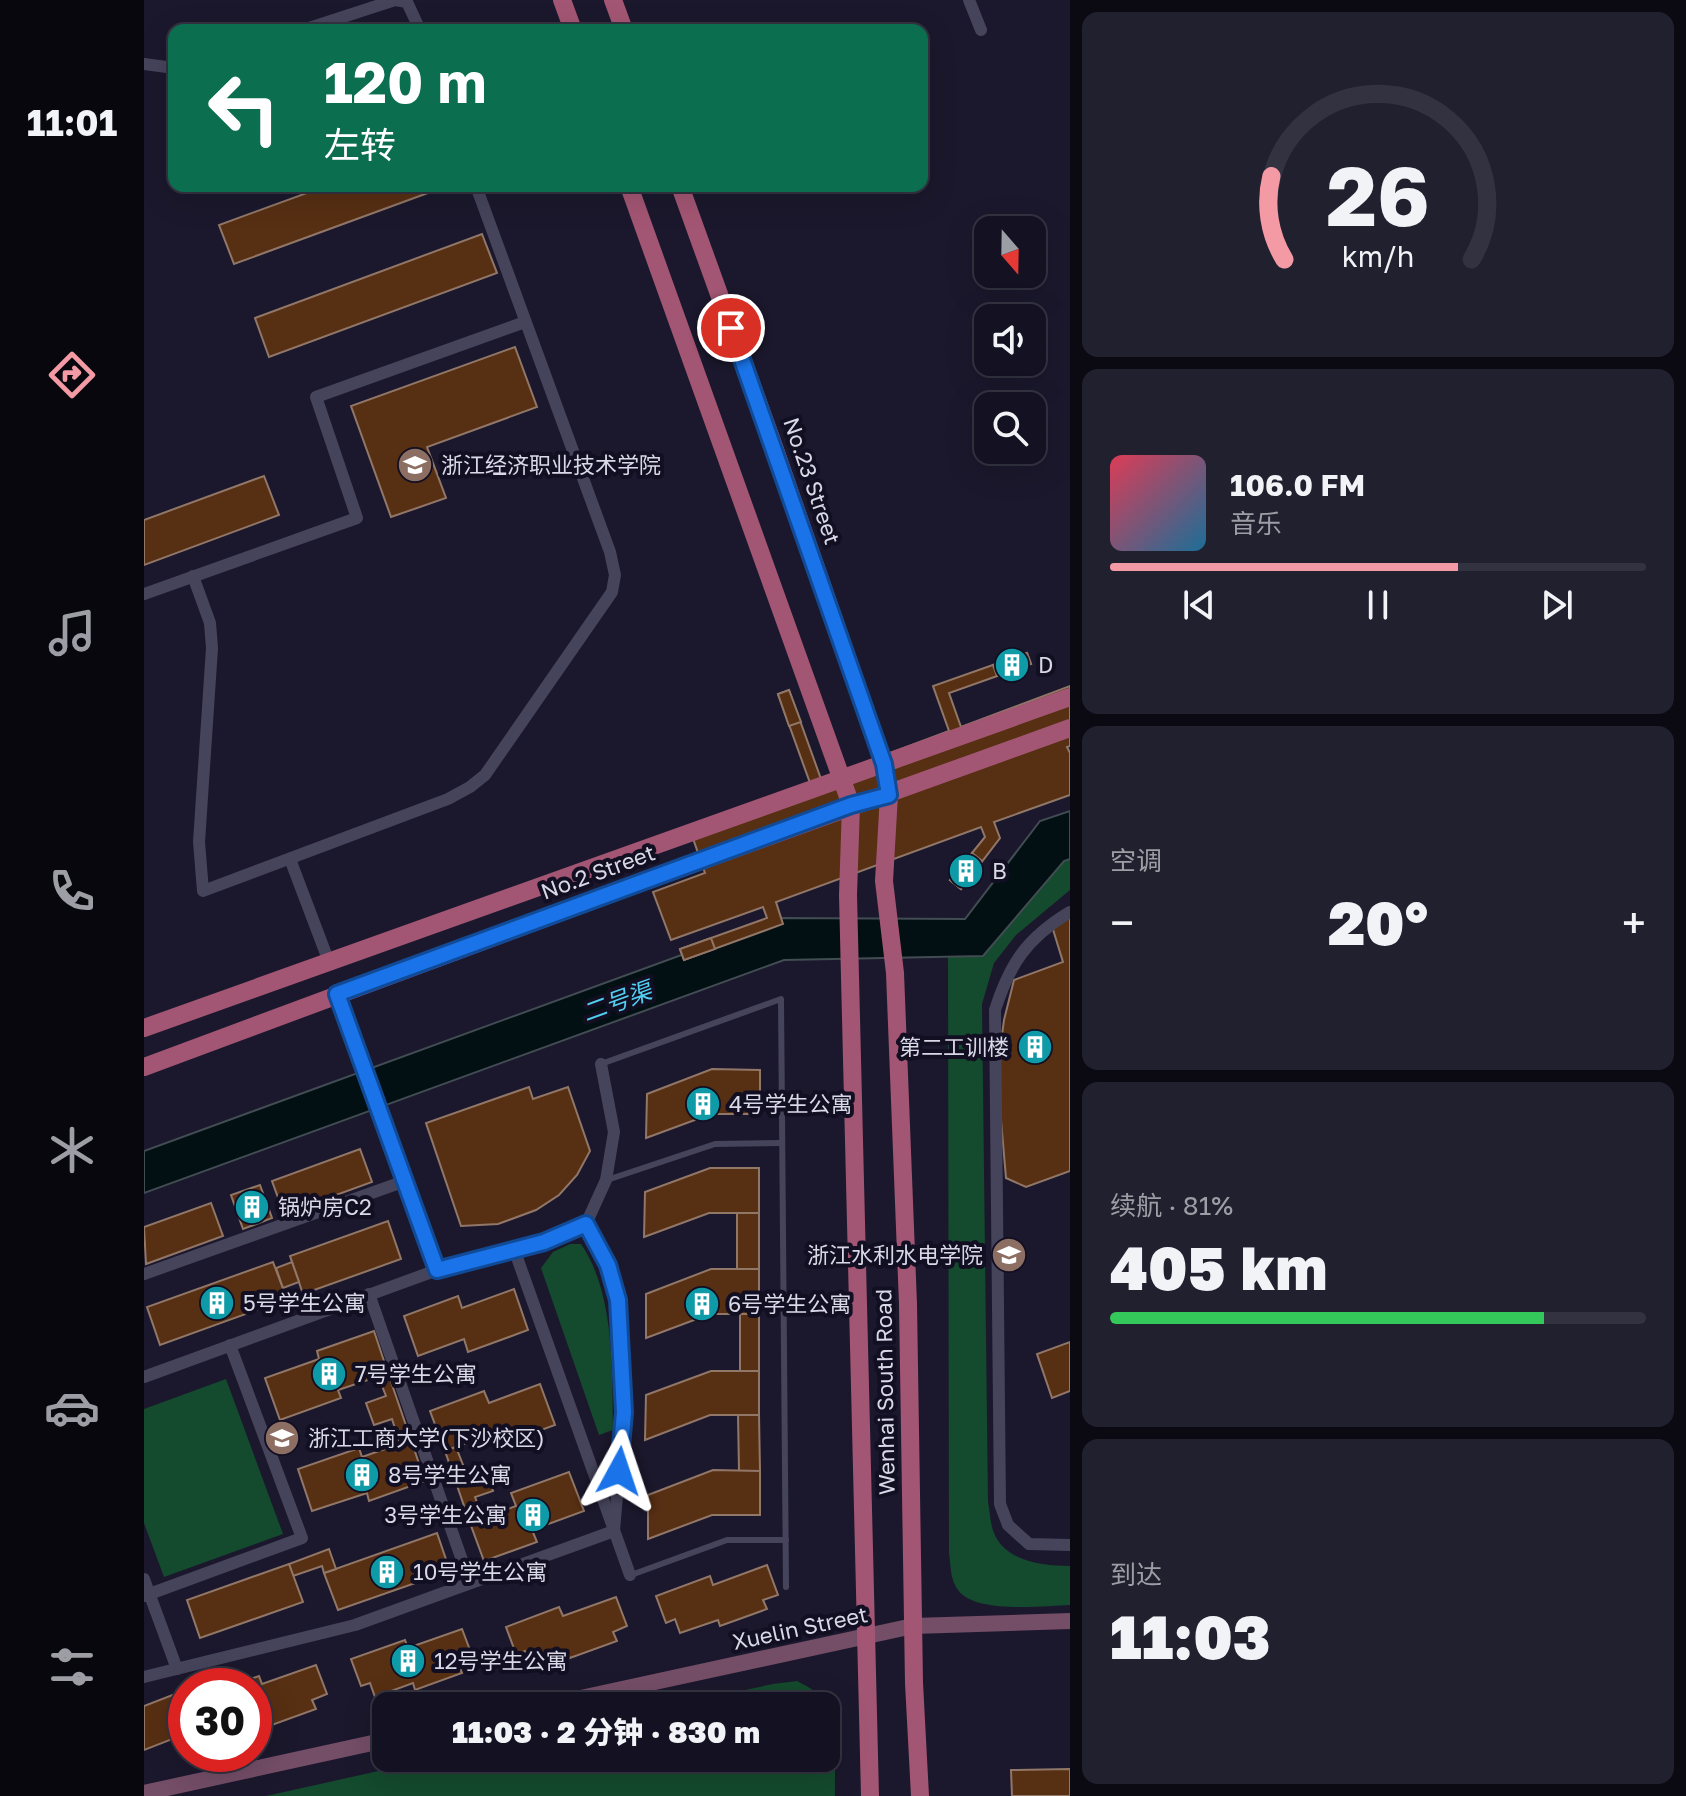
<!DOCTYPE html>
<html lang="zh">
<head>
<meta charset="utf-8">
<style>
	body { margin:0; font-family:"Golos Text","Noto Sans SC",sans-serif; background:#21202f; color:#f1f3f6; height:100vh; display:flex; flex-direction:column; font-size:30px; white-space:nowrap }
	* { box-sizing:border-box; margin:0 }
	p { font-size:26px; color:#9d9ea5 }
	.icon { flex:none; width:44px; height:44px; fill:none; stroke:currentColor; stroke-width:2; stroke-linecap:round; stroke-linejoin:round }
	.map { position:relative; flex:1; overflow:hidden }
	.side { display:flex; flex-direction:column; gap:12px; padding:12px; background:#0b0a13; width:616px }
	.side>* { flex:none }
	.guide { position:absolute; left:24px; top:24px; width:760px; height:168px; border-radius:16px; box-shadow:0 8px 32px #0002,0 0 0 2px #333240; background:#0b6e4f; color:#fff; overflow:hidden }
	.needle { width:52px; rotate:160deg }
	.fabs { position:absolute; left:830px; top:216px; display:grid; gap:16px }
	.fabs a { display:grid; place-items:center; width:72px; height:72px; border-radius:16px; background:#141222; box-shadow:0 8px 32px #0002,0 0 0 2px #333240; font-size:40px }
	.speed { position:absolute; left:24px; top:1668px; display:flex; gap:16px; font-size:40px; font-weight:700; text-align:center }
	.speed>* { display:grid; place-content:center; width:104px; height:104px; border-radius:50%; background:#141222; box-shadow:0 8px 32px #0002,0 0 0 2px #333240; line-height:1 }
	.speed .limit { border:12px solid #d22; background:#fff; color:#111 }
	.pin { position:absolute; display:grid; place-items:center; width:68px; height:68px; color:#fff; margin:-34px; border:4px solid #fff; border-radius:50%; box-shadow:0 2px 8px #0007 }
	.me { position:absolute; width:88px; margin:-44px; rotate:5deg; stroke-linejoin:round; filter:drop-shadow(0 0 6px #0008) }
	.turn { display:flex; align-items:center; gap:28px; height:168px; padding:0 24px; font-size:36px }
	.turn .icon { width:104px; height:104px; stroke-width:2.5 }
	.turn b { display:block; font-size:56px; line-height:68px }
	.big { font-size:60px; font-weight:800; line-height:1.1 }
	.side .card { flex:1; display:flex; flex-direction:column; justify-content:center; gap:12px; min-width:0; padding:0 28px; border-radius:16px; background:#21202f }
	.side .dial { align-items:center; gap:0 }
	.dial svg { height:208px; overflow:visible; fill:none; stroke:#333240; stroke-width:7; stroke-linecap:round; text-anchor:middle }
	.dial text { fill:#f1f3f6; stroke:none }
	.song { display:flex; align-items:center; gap:24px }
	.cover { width:96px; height:96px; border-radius:12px; background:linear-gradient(135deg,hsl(350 70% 55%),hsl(200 70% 35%)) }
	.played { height:8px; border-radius:4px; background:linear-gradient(90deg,#f49aa5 65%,#333240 65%) }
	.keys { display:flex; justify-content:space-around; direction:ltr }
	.heat { display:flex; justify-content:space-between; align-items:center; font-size:44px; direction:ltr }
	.charge { height:12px; border-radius:6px; background:linear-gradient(90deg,#34c759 81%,#333240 0) }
	.trip { position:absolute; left:228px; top:1692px; width:468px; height:80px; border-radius:16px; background:#141222; box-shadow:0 8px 32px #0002,0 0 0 2px #333240; font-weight:800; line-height:80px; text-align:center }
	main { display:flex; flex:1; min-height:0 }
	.tabs { display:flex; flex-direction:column; width:144px; justify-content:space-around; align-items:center; background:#08070e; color:#9d9ea5 }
	.tabs .icon { width:56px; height:56px }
	.tabs .on { color:#f49aa5 }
	.tabs b { font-size:36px; color:#f1f3f6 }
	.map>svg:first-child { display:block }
	.green { fill:#144a2d }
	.water { fill:#021014; stroke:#424c53; stroke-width:2 }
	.building { fill:#572f13; stroke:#917768; stroke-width:2 }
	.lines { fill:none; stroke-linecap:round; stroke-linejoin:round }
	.lane { stroke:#46445b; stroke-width:6 }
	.street { stroke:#46445b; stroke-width:12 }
	.secondary { stroke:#744d67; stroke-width:16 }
	.primary { stroke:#a35673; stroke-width:18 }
	.route-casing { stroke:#114b97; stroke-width:20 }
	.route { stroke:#1a73e8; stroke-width:14 }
	.labels { text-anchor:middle; stroke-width:8; stroke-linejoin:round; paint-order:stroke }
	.poi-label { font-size:22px; fill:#d8d8e6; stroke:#120f23; text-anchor:start }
	.street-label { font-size:22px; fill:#d8d8e6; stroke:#120f23 }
	.water-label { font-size:24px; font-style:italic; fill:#52d0f1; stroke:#120f23 }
</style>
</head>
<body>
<main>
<nav class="tabs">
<b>11:01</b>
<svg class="icon on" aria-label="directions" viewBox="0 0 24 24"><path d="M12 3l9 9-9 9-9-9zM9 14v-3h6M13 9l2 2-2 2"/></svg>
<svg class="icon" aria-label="music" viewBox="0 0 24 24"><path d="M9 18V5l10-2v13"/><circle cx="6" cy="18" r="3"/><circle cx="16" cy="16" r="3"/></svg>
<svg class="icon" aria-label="phone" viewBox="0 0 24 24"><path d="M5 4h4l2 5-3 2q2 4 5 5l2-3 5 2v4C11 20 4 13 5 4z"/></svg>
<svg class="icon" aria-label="climate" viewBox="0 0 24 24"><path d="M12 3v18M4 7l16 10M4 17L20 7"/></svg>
<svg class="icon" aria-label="car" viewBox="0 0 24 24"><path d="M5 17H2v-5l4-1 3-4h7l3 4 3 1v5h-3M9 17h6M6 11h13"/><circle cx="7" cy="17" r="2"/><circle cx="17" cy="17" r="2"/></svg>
<svg class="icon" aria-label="filters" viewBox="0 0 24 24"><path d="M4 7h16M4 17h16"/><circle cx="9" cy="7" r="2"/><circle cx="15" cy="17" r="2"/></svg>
</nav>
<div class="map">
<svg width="926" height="1796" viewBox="0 0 926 1796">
	<rect width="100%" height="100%" fill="#1b182d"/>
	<g class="green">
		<path d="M926 859V890L872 935 850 963 838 1004 844 1502C846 1511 846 1524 850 1533 862 1562 899 1566 926 1566V1605C899 1606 831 1614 814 1590 806 1580 807 1566 805 1553L804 957 839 956 920 861Z"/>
		<path d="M426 1244H437C471 1293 468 1372 469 1430L455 1435 397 1268 409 1252Z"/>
		<polygon points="82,1379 139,1534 20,1577 0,1523 0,1409"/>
		<path d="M653 1681C664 1687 677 1693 684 1705 695 1725 690 1772 691 1796H122L293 1758H682V1706H527L629 1684Z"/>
	</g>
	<polygon class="water" points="926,811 926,859 920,861 839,956 640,960 0,1193 0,1151 639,918 821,919 896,821"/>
	<g class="building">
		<polygon points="182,186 303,186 90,264 75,225"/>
		<polygon points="338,234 353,273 125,357 111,318"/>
		<polygon points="371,347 393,407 283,447 302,498 247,517 207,406"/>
		<polygon points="120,476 135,515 0,565 0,520"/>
		<polygon points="883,653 887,664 805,693 817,727 926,686 926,746 923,747 926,753 926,795 850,822 856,838 817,889 806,880 841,837 837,827 632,902 639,924 540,960 536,949 623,918 619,907 527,940 509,892 561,873 545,827 666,783 634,694 645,690 677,779 805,731 789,686"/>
		<polygon points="883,653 887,664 853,676 849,665"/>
		<polygon points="645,690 657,722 645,726 634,694"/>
		<polygon points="828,853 838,861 817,889 806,880"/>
		<polygon points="926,917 926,1171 882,1187 862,1178 853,1073 860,1020 870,980 919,962 907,923"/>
		<polygon points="567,938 571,949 540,960 536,949"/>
		<polygon points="568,1069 616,1070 616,1114 567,1114 502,1138 503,1094"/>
		<polygon points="385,1087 389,1099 424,1087 446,1151 433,1175 415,1195 392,1210 354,1224 317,1226 282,1123"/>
		<polygon points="216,1149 228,1182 140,1214 128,1181"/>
		<polygon points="566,1168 615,1168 615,1213 565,1213 500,1237 501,1192"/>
		<polygon points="116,1185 128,1218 99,1229 87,1195"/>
		<polygon points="67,1203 79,1236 2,1264 0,1227"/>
		<rect x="593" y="1213" width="22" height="56"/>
		<polygon points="244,1221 257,1259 159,1294 146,1256"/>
		<polygon points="129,1262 143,1299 16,1345 3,1307"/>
		<polygon points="148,1262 155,1282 139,1288 132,1268"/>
		<polygon points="567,1269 615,1269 615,1314 566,1314 502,1338 502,1294"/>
		<polygon points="370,1289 384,1330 324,1352 320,1339 274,1356 260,1316 314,1296 318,1308"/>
		<rect x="596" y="1314" width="19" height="57"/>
		<polygon points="230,1331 244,1373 194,1390 197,1398 136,1420 121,1378 175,1359 173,1351"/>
		<polygon points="926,1342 926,1391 908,1398 893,1354"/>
		<polygon points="567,1371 615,1371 615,1415 566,1415 501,1440 502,1395"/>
		<polygon points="244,1373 267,1440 256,1444 248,1419 230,1425 222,1403 242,1396 234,1376"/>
		<polygon points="396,1384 411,1425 351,1447 346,1434 301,1451 286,1411 340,1391 345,1403"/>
		<polygon points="594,1415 615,1415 616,1471 595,1471"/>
		<polygon points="267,1440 281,1481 225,1501 223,1493 168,1511 154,1469 215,1448 218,1457"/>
		<polygon points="312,1447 323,1475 341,1469 349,1491 331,1497 339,1518 326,1523 301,1451"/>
		<polygon points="569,1470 616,1471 616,1515 568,1515 504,1539 504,1495"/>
		<polygon points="425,1472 440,1511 388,1530 393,1542 340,1561 326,1523 372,1506 367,1493"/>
		<polygon points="293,1533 306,1571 194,1610 180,1573"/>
		<polygon points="185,1549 192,1569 180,1573 178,1566 149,1576 145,1564"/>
		<polygon points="145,1564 159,1602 56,1638 43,1600"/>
		<polygon points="623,1565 634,1595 619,1600 623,1609 576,1626 574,1620 536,1633 531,1619 522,1623 512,1596 566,1576 569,1585"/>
		<polygon points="472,1597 483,1626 469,1632 473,1641 426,1658 423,1651 386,1665 381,1651 372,1654 362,1627 415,1607 419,1616"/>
		<polygon points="318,1629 329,1658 314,1664 318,1673 271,1690 269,1683 231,1697 226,1683 217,1686 207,1659 261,1640 264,1648"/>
		<polygon points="172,1665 183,1694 168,1700 172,1709 125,1726 122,1719 110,1724 110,1686 86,1686 115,1676 118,1684"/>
		<polygon points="31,1694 42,1724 28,1729 31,1738 0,1750 0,1706"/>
		<polygon points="926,1769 926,1796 868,1796 867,1770"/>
	</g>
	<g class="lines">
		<g class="lane">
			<polyline points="457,1064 637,999 642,1587"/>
			<polyline points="463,1180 571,1144 638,1143"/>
			<polyline points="487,1575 583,1540 642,1540"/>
		</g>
		<g class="street">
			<polyline points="825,0 837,30"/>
			<polyline points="159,30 251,0 263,2 276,30"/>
			<polyline points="0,64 30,68"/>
			<polyline points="49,576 66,623 68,648 55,842 59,891 304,799 326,787 341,775 468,592 471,575 466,552 332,186"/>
			<polyline points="0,594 213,518 172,397 381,322"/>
			<polyline points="146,859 185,962"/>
			<path d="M926 912C883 938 866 963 851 1010L856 1504 864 1525 885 1544 926 1545"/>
			<polyline points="193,994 293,1270"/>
			<polyline points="370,1249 486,1575"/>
			<polyline points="0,1274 261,1181"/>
			<polyline points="225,1294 326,1583"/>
			<polyline points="0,1377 293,1270 400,1242 442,1224 462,1180 470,1132 457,1064"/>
			<polyline points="0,1579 33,1669"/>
			<polyline points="0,1596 158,1538 86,1345"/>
			<polyline points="0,1677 211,1625 470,1531 480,1412 474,1300 464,1265 442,1224"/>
		</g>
		<g class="secondary">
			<polyline points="400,1706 769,1626 926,1621"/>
			<polyline points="0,1793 242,1740"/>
		</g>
		<g class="primary">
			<polyline points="418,0 429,30"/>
			<polyline points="469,0 480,30"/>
			<polyline points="485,186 707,805 704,895 726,1796"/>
			<polyline points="536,186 628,441 740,764 745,795 740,881 751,973 764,1304 770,1683 776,1796"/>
			<polyline points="0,1028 926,697"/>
			<polyline points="0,1067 490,885 926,728"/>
		</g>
	</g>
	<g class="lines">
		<g class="route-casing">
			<polyline id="route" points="475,1471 480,1412 474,1300 464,1265 442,1224 400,1242 293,1270 193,994 707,805 745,795 740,764 587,328"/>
		</g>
		<use href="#route" class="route"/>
	</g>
	<defs>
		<g id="university-disc" transform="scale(1.8)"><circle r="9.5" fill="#8d6e63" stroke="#120f23"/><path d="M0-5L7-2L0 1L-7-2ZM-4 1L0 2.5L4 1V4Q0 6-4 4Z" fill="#fff"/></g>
		<g id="building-disc" transform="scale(1.8)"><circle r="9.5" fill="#0f9aa8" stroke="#120f23"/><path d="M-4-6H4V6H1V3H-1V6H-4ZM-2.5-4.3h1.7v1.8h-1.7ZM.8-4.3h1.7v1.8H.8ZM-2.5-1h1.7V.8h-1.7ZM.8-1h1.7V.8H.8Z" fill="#fff"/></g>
	</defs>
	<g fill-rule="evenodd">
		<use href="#university-disc" x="271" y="465"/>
		<use href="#building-disc" x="868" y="665"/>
		<use href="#building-disc" x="822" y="871"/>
		<use href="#building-disc" x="891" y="1047"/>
		<use href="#building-disc" x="559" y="1104"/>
		<use href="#building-disc" x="108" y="1207"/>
		<use href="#university-disc" x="865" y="1255"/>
		<use href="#building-disc" x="73" y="1303"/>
		<use href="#building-disc" x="558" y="1304"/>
		<use href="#building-disc" x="185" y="1374"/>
		<use href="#university-disc" x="138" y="1438"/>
		<use href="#building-disc" x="218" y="1475"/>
		<use href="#building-disc" x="389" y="1515"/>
		<use href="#building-disc" x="243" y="1572"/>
		<use href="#building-disc" x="264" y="1661"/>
	</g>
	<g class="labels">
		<g class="poi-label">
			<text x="297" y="473">浙江经济职业技术学院</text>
			<text x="894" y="673">D</text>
			<text x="848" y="879">B</text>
			<text x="865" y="1055" text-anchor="end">第二工训楼</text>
			<text x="585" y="1112">4号学生公寓</text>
			<text x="134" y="1215">锅炉房C2</text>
			<text x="839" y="1263" text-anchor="end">浙江水利水电学院</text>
			<text x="99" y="1311">5号学生公寓</text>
			<text x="584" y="1312">6号学生公寓</text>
			<text x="211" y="1382">7号学生公寓</text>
			<text x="164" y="1446">浙江工商大学(下沙校区)</text>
			<text x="244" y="1483">8号学生公寓</text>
			<text x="363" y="1523" text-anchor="end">3号学生公寓</text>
			<text x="269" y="1580">10号学生公寓</text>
			<text x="290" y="1669">12号学生公寓</text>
		</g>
		<g class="street-label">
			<text transform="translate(668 481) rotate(71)" y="8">No.23 Street</text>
			<text transform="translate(454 872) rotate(-20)" y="8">No.2 Street</text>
			<text transform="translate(741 1392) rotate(-91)" y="8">Wenhai South Road</text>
			<text transform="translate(656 1628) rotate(-12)" y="8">Xuelin Street</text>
		</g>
		<g class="water-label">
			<text transform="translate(473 1002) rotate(-20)" y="8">二号渠</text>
		</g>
	</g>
</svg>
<div class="fabs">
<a><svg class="needle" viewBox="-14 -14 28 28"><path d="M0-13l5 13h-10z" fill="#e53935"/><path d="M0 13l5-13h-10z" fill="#9d9ea5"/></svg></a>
<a><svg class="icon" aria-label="sound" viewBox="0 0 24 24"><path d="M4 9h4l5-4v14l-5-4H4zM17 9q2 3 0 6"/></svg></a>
<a><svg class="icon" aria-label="search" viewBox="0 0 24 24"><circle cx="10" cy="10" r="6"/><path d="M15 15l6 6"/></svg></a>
</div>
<div class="speed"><div class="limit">30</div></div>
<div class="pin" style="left:587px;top:328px;background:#d93025"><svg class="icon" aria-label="arrive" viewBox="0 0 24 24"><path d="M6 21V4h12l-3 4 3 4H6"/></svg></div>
<svg class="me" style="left:475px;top:1471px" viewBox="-20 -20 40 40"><path d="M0-17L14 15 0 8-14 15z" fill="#1a73e8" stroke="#fff" stroke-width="4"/></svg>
<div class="trip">11:03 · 2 分钟 · 830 m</div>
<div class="guide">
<div class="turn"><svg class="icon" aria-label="left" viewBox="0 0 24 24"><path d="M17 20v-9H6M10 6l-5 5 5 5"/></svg><div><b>120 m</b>左转</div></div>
</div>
</div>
<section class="side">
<div class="card dial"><svg viewBox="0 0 100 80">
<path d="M14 69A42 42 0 1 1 86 69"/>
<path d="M14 69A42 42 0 0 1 9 37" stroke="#f49aa5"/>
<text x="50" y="56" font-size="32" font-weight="700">26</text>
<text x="50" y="72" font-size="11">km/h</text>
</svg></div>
<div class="card">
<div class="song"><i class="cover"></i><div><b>106.0 FM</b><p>音乐</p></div></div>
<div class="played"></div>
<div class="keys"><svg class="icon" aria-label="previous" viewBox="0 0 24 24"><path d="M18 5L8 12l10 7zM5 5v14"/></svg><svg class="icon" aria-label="pause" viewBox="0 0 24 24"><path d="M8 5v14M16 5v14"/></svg><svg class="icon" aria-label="next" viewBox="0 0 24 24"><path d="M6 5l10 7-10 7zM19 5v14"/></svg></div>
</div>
<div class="card"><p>空调</p>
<div class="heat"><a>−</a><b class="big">20°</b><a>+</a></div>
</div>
<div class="card"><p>续航 · 81%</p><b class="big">405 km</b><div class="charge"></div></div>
<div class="card"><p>到达</p><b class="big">11:03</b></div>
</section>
</main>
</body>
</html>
